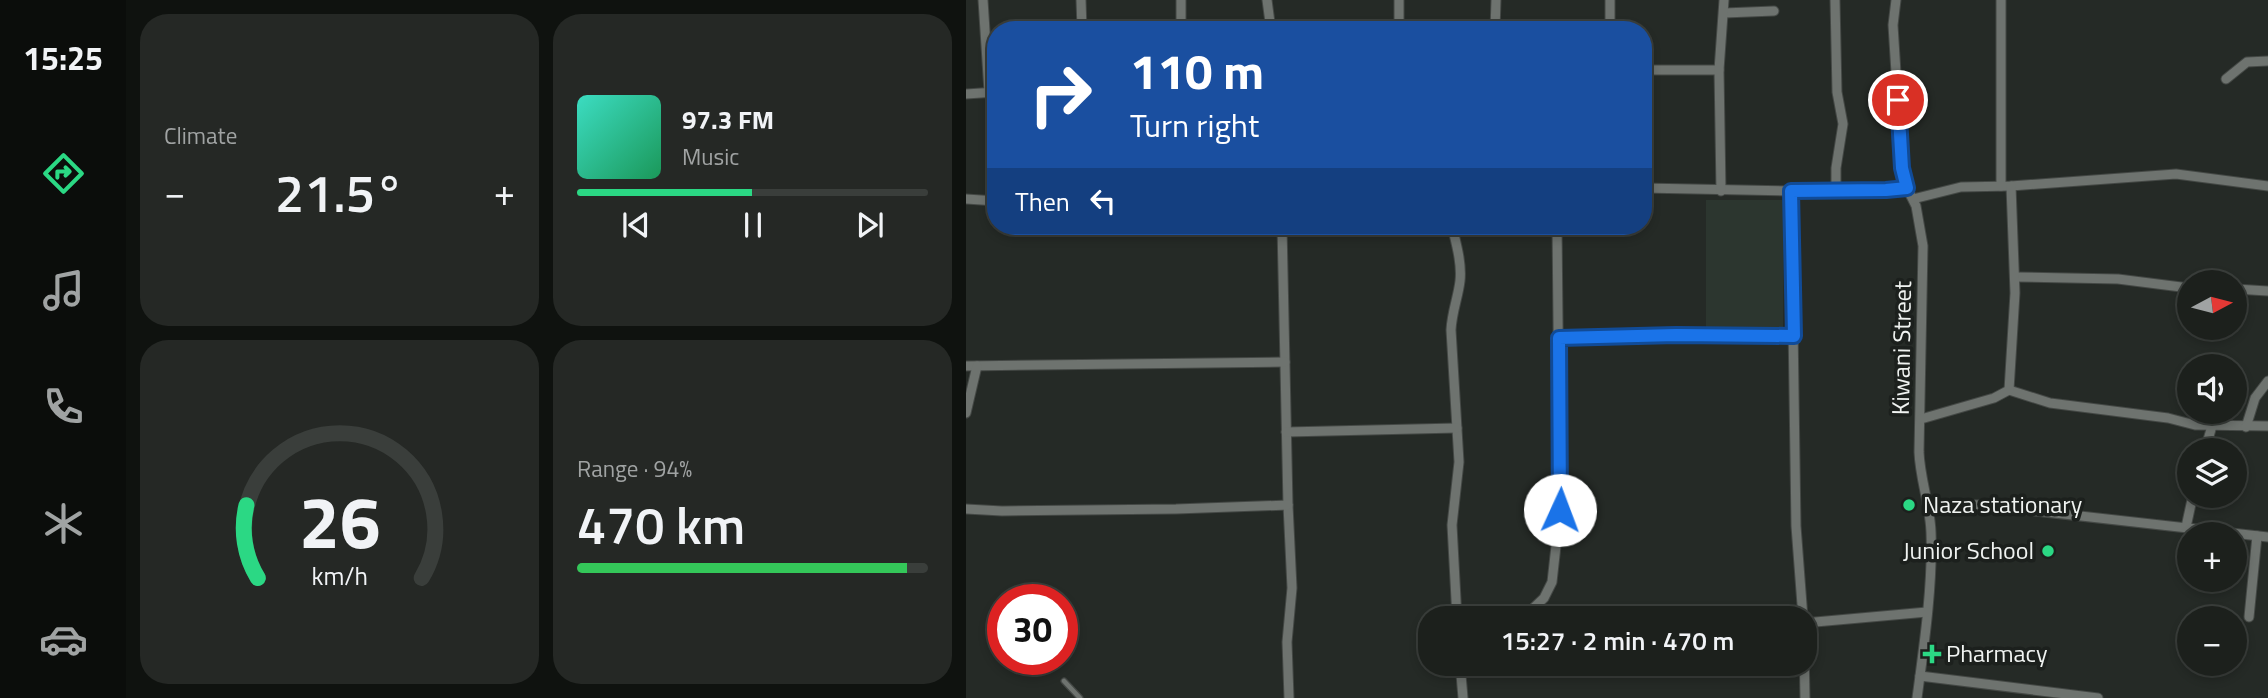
<!DOCTYPE html>
<html lang="en">
<head>
<meta charset="utf-8">
<style>
	body { margin:0; font-family:"Titillium Web",sans-serif; background:#252825; color:#f1f3f6; height:100vh; display:flex; flex-direction:column; font-size:26px; white-space:nowrap }
	* { box-sizing:border-box; margin:0 }
	p { font-size:23px; color:#a0a3a3 }
	.icon { flex:none; width:38px; height:38px; fill:none; stroke:currentColor; stroke-width:2; stroke-linecap:round; stroke-linejoin:round }
	.map { position:relative; flex:1; overflow:hidden }
	.details { display:flex; flex-direction:column; gap:14px; padding:14px; background:#0f120f; width:840px }
	.details>* { flex:none }
	.hud { position:absolute; left:21px; top:21px; width:665px; height:214px; border-radius:28px; box-shadow:0 4px 10px #0003,0 0 0 2px #3a3e3b; background:#1a4fa0; color:#fff; overflow:hidden }
	.needle { width:46px; rotate:83deg }
	.fabs { position:absolute; left:1211px; top:270px; display:grid; gap:14px }
	.fabs a { display:grid; place-items:center; width:70px; height:70px; border-radius:50%; background:#1c201c; box-shadow:0 4px 10px #0003,0 0 0 2px #3a3e3b; font-size:35px }
	.speed { position:absolute; left:21px; top:584px; display:flex; gap:14px; font-size:35px; font-weight:700; text-align:center }
	.speed>* { display:grid; place-content:center; width:91px; height:91px; border-radius:50%; background:#1c201c; box-shadow:0 4px 10px #0003,0 0 0 2px #3a3e3b; line-height:1 }
	.speed .limit { border:10px solid #d22; background:#fff; color:#111 }
	.pin { position:absolute; display:grid; place-items:center; width:60px; height:60px; color:#fff; margin:-30px; border:4px solid #fff; border-radius:50%; box-shadow:0 2px 7px #0007 }
	.me { position:absolute; width:77px; margin:-38px; rotate:2deg; stroke-linejoin:round; filter:drop-shadow(0 0 5px #0008) }
	.turn { display:flex; align-items:center; gap:24px; height:147px; padding:0 28px; font-size:32px }
	.turn .icon { width:91px; height:91px; stroke-width:2.5 }
	.turn b { display:block; font-size:49px; line-height:60px }
	.then { display:flex; align-items:center; height:66px; padding:0 28px; background:#0003; gap:14px; font-size:26px }
	.big { font-size:52px; font-weight:600; line-height:1.1 }
	.details .tile { flex:1; display:flex; flex-direction:column; justify-content:center; gap:10px; min-width:0; padding:0 24px; border-radius:28px; background:#252825 }
	.details .dial { align-items:center; gap:0 }
	.dial svg { height:182px; overflow:visible; fill:none; stroke:#3a3e3b; stroke-width:7; stroke-linecap:round; text-anchor:middle }
	.dial text { fill:#f1f3f6; stroke:none }
	.song { display:flex; align-items:center; gap:21px }
	.cover { width:84px; height:84px; border-radius:10px; background:linear-gradient(135deg,hsl(170 70% 55%),hsl(150 70% 35%)) }
	.played { height:7px; border-radius:4px; background:linear-gradient(90deg,#2bd884 50%,#3a3e3b 50%) }
	.keys { display:flex; justify-content:space-around; direction:ltr }
	.heat { display:flex; justify-content:space-between; align-items:center; font-size:38px; direction:ltr }
	.charge { height:10px; border-radius:5px; background:linear-gradient(90deg,#34c759 94%,#3a3e3b 0) }
	.details .tiles { flex:1; display:grid; gap:14px; grid-template-columns:repeat(2,1fr) }
	.trip { position:absolute; left:452px; top:606px; width:399px; height:70px; border-radius:28px; background:#1c201c; box-shadow:0 4px 10px #0003,0 0 0 2px #3a3e3b; font-weight:600; line-height:70px; text-align:center }
	main { display:flex; flex:1; min-height:0 }
	.menu { display:flex; flex-direction:column; width:126px; justify-content:space-around; align-items:center; background:#0b0d0b; color:#a0a3a3 }
	.menu .icon { width:49px; height:49px }
	.menu .selected { color:#2bd884 }
	.menu b { font-size:32px; color:#f1f3f6 }
	.map>svg:first-child { display:block }
	.built { fill:#2c362f }
	.lines { fill:none; stroke-linecap:round; stroke-linejoin:round }
	.service-casing { stroke:#444845; stroke-width:7 }
	.minor-casing { stroke:#444845; stroke-width:11 }
	.service { stroke:#6e736f; stroke-width:4.5 }
	.minor { stroke:#6e736f; stroke-width:9 }
	.route-casing { stroke:#114b97; stroke-width:18 }
	.route { stroke:#1a73e8; stroke-width:12 }
	.poi-dot { fill:#2bd884; stroke:#1c201d; stroke-width:2.5 }
	.labels { text-anchor:middle; stroke-width:7; stroke-linejoin:round; paint-order:stroke }
	.street-label { font-size:24px; fill:#f0f3f1; stroke:#1c201d }
	.poi-label { font-size:24px; fill:#f0f3f1; stroke:#1c201d; text-anchor:start }
</style>
</head>
<body>
<main>
<nav class="menu">
<b>15:25</b>
<svg class="icon selected" aria-label="directions" viewBox="0 0 24 24"><path d="M12 3l9 9-9 9-9-9zM9 14v-3h6M13 9l2 2-2 2"/></svg>
<svg class="icon" aria-label="music" viewBox="0 0 24 24"><path d="M9 18V5l10-2v13"/><circle cx="6" cy="18" r="3"/><circle cx="16" cy="16" r="3"/></svg>
<svg class="icon" aria-label="phone" viewBox="0 0 24 24"><path d="M5 4h4l2 5-3 2q2 4 5 5l2-3 5 2v4C11 20 4 13 5 4z"/></svg>
<svg class="icon" aria-label="climate" viewBox="0 0 24 24"><path d="M12 3v18M4 7l16 10M4 17L20 7"/></svg>
<svg class="icon" aria-label="car" viewBox="0 0 24 24"><path d="M5 17H2v-5l4-1 3-4h7l3 4 3 1v5h-3M9 17h6M6 11h13"/><circle cx="7" cy="17" r="2"/><circle cx="17" cy="17" r="2"/></svg>
</nav>
<section class="details">
<div class="tiles">
<div class="tile"><p>Climate</p>
<div class="heat"><a>−</a><b class="big">21.5°</b><a>+</a></div>
</div>
<div class="tile">
<div class="song"><i class="cover"></i><div><b>97.3 FM</b><p>Music</p></div></div>
<div class="played"></div>
<div class="keys"><svg class="icon" aria-label="previous" viewBox="0 0 24 24"><path d="M18 5L8 12l10 7zM5 5v14"/></svg><svg class="icon" aria-label="pause" viewBox="0 0 24 24"><path d="M8 5v14M16 5v14"/></svg><svg class="icon" aria-label="next" viewBox="0 0 24 24"><path d="M6 5l10 7-10 7zM19 5v14"/></svg></div>
</div>
<div class="tile dial"><svg viewBox="0 0 100 80">
<path d="M14 69A42 42 0 1 1 86 69"/>
<path d="M14 69A42 42 0 0 1 9 37" stroke="#2bd884"/>
<text x="50" y="56" font-size="32" font-weight="700">26</text>
<text x="50" y="72" font-size="11">km/h</text>
</svg></div>
<div class="tile"><p>Range · 94%</p><b class="big">470 km</b><div class="charge"></div></div>
</div>
</section>
<div class="map">
<svg width="1302" height="698" viewBox="0 0 1302 698">
	<rect width="100%" height="100%" fill="#252a26"/>
	<polygon class="built" points="740,200 818,200 817,331 740,330"/>
	<g class="lines">
		<g class="service-casing">
			<polyline id="service" points="98,681 114,698"/>
		</g>
		<g class="minor-casing">
			<g id="minor">
				<polyline points="17,0 23,92"/>
				<polyline points="115,0 116,30"/>
				<polyline points="215,0 215,30"/>
				<polyline points="301,0 305,30"/>
				<polyline points="433,0 433,30"/>
				<polyline points="644,0 644,30"/>
				<polyline points="869,0 871,92 877,124 870,168 870,191"/>
				<path d="M930 0 927 25 936 168 937 180 950 206 957 246 953 452C954 479 964 505 965 532 967 584 958 646 951 698"/>
				<polyline points="758,13 808,11"/>
				<polyline points="529,30 530,0"/>
				<polyline points="677,70 753,70"/>
				<polyline points="1260,79 1281,62 1302,61"/>
				<polyline points="0,94 30,92"/>
				<polyline points="1035,186 1035,0"/>
				<polyline points="677,188 825,191 920,190 941,188"/>
				<polyline points="755,191 753,70 758,0"/>
				<polyline points="825,191 830,526 837,618"/>
				<polyline points="0,199 30,201"/>
				<polyline points="947,199 995,187 1045,186 1210,174 1302,186"/>
				<polyline points="316,226 322,505 326,588 321,642 323,698"/>
				<path d="M486 226C490 243 496 263 494 281 492 298 486 311 485 330L493 462 486 525 491 618"/>
				<polyline points="1049,277 1152,279 1223,288"/>
				<polyline points="1269,289 1302,291"/>
				<polyline points="593,338 710,335 828,336"/>
				<polyline points="0,366 319,362"/>
				<polyline points="1043,390 1084,403 1202,418 1229,425 1302,426"/>
				<polyline points="0,413 11,366"/>
				<polyline points="955,419 1028,398 1043,390 1049,293 1045,186"/>
				<polyline points="1280,427 1289,398 1302,381"/>
				<polyline points="320,432 491,428"/>
				<polyline points="1239,450 1246,426"/>
				<polyline points="961,504 1016,505 1302,537"/>
				<polyline points="0,509 36,511 210,509 322,505"/>
				<polyline points="1220,527 1227,495"/>
				<polyline points="1283,617 1291,536"/>
				<polyline points="557,618 578,598 586,582 594,510 591,226"/>
				<polyline points="838,623 961,612"/>
				<polyline points="838,646 839,698"/>
				<polyline points="494,663 497,698"/>
				<polyline points="954,676 1132,698"/>
			</g>
		</g>
		<use href="#service" class="service"/>
		<use href="#minor" class="minor"/>
	</g>
	<g class="lines">
		<g class="route-casing">
			<polyline id="route" points="594,510 593,338 710,335 828,336 825,191 920,190 941,188 936,168 932,100"/>
		</g>
		<use href="#route" class="route"/>
	</g>
	<g class="poi-dot">
		<circle cx="943" cy="505" r="7"/>
		<circle cx="1082" cy="551" r="7"/>
		<path d="M962.5 643.5h7v7h7v7h-7v7h-7v-7h-7v-7h7z"/>
	</g>
	<g class="labels">
		<g class="street-label">
			<text transform="translate(936 348) rotate(-89)" y="8">Kiwani Street</text>
		</g>
		<g class="poi-label">
			<text x="957" y="513">Naza stationary</text>
			<text x="1068" y="559" text-anchor="end">Junior School</text>
			<text x="980" y="662">Pharmacy</text>
		</g>
	</g>
</svg>
<div class="fabs">
<a><svg class="needle" viewBox="-14 -14 28 28"><path d="M0-13l5 13h-10z" fill="#e53935"/><path d="M0 13l5-13h-10z" fill="#a0a3a3"/></svg></a>
<a><svg class="icon" aria-label="sound" viewBox="0 0 24 24"><path d="M4 9h4l5-4v14l-5-4H4zM17 9q2 3 0 6"/></svg></a>
<a><svg class="icon" aria-label="layers" viewBox="0 0 24 24"><path d="M12 4l9 5-9 5-9-5zM3 14l9 5 9-5"/></svg></a>
<a>+</a>
<a>−</a>
</div>
<div class="speed"><div class="limit">30</div></div>
<div class="pin" style="left:932px;top:100px;background:#d93025"><svg class="icon" aria-label="arrive" viewBox="0 0 24 24"><path d="M6 21V4h12l-3 4 3 4H6"/></svg></div>
<svg class="me" style="left:594px;top:510px" viewBox="-20 -20 40 40"><circle r="19" fill="#fff"/><path d="M0-13L10 11 0 6-10 11z" fill="#1a73e8"/></svg>
<div class="trip">15:27 · 2 min · 470 m</div>
<div class="hud">
<div class="turn"><svg class="icon" aria-label="right" viewBox="0 0 24 24"><path d="M7 20v-9h11M14 6l5 5-5 5"/></svg><div><b>110 m</b>Turn right</div></div>
<div class="then">Then<svg class="icon" aria-label="left" viewBox="0 0 24 24"><path d="M17 20v-9H6M10 6l-5 5 5 5"/></svg></div>
</div>
</div>
</main>
</body>
</html>
